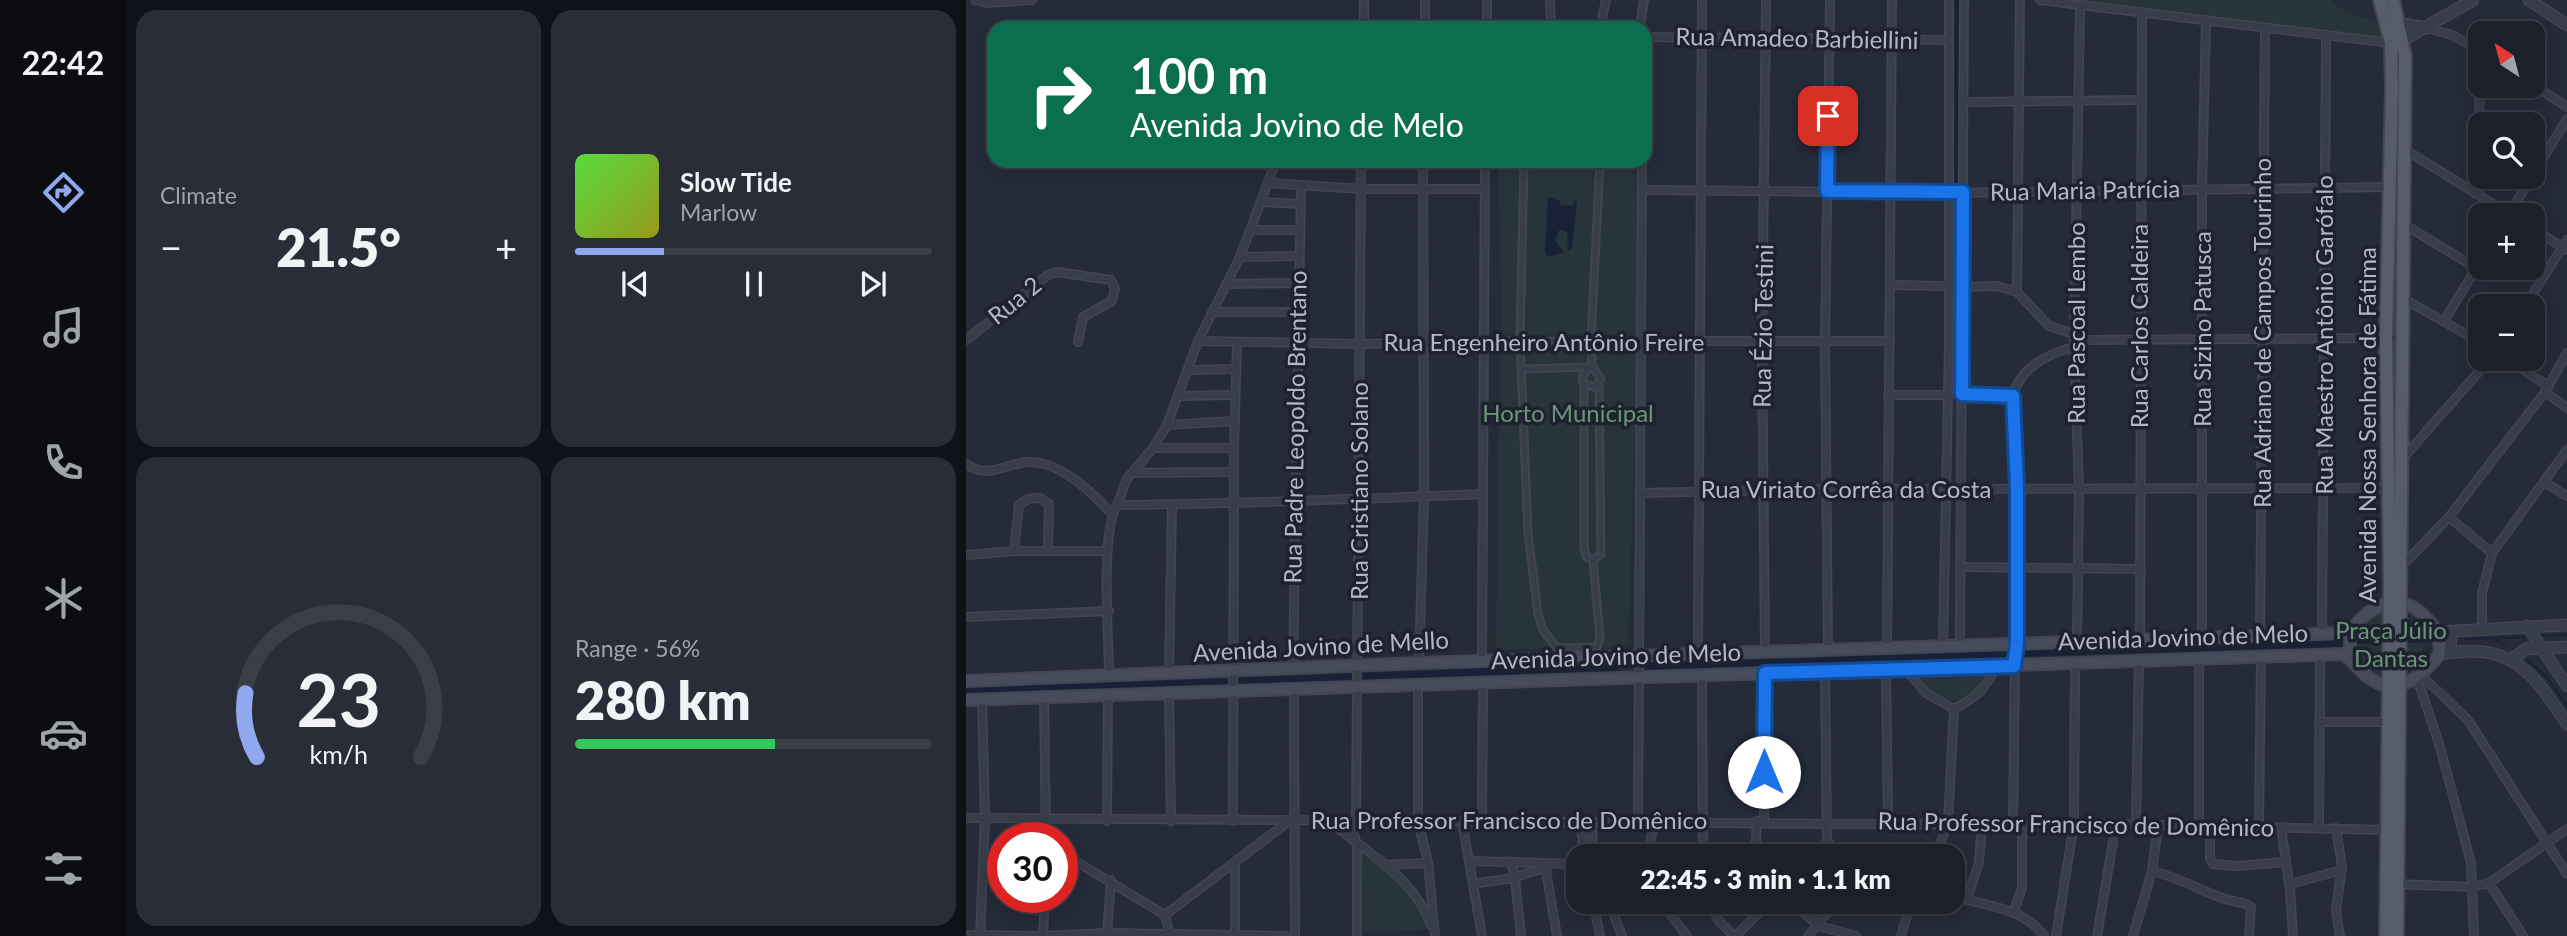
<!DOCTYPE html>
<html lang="en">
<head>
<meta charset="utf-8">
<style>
	body { margin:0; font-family:Lato,sans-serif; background:#292d37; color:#f1f3f6; height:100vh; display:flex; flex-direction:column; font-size:26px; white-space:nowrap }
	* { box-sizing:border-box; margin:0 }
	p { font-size:23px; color:#a0a3a9 }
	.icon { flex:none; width:38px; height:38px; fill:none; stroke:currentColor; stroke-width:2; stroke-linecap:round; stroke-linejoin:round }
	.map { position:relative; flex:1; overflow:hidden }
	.panel { display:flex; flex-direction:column; gap:10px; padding:10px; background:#0f1218; width:840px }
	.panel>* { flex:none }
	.guide { position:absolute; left:21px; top:21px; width:665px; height:147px; border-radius:21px; box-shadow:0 4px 18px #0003,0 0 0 2px #3a3e47; background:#0b6e4f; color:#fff; overflow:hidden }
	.needle { width:46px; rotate:324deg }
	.tools { position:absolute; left:1502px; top:21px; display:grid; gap:14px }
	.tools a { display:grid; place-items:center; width:77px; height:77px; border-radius:14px; background:#1c202b; box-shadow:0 4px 18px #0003,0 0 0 2px #3a3e47; font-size:35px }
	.speed { position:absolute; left:21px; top:822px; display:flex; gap:14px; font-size:35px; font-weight:700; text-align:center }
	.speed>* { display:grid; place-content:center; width:91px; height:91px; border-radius:50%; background:#1c202b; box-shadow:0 4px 18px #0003,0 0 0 2px #3a3e47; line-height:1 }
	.speed .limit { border:10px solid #d22; background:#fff; color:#111 }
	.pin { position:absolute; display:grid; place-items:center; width:60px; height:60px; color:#fff; margin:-30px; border-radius:14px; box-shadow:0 4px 10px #0006 }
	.me { position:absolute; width:77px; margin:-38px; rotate:0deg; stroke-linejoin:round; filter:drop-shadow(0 0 5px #0008) }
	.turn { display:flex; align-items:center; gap:24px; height:147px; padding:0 28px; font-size:32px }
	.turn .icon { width:91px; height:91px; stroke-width:2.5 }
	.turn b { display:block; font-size:49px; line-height:60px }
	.big { font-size:52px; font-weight:800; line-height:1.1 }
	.panel .widget { flex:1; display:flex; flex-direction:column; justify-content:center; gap:10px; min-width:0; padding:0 24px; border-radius:21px; background:#292d37 }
	.panel .dial { align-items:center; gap:0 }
	.dial svg { height:182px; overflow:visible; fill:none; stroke:#3a3e47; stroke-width:7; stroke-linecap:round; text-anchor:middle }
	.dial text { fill:#f1f3f6; stroke:none }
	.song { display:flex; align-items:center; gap:21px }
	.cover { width:84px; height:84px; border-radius:10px; background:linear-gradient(135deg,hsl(110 70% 55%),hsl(60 70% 35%)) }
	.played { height:7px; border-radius:4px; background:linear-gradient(90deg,#90a8ee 25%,#3a3e47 25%) }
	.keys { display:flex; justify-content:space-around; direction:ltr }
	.heat { display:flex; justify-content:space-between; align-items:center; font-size:38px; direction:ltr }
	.charge { height:10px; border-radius:5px; background:linear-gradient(90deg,#34c759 56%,#3a3e47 0) }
	.panel .tiles { flex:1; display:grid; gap:10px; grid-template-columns:repeat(2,1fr) }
	.trip { position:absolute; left:600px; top:844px; width:399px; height:70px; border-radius:21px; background:#1c202b; box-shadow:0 4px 18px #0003,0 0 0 2px #3a3e47; font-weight:800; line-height:70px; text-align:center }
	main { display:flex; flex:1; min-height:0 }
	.tab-bar { display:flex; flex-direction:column; width:126px; justify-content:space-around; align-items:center; background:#0b0d11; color:#a0a3a9 }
	.tab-bar .icon { width:49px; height:49px }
	.tab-bar .active { color:#90a8ee }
	.tab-bar b { font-size:32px; color:#f1f3f6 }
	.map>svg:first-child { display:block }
	.green { fill:#27353a }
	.water { fill:#192136 }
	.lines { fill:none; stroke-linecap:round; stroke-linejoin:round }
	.stream { stroke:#192136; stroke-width:2 }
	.canal { stroke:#192136; stroke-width:7 }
	.pedestrian-casing { stroke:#414652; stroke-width:9 }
	.minor-casing { stroke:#414652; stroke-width:10 }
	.tertiary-casing { stroke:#414652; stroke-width:13 }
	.secondary-casing { stroke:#414652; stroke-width:14 }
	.primary-casing { stroke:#414652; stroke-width:16 }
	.pedestrian { stroke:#383d4a; stroke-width:5 }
	.minor { stroke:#383d4a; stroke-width:7 }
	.tertiary { stroke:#383d4a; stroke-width:10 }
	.secondary { stroke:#474c5c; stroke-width:10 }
	.primary { stroke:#565c69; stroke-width:12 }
	.route-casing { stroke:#114b97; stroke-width:18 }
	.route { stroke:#1a73e8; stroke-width:12 }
	.labels { text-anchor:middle; stroke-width:7; stroke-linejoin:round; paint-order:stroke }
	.street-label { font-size:24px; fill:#b3b8c5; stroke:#1d222e }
	.park-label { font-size:24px; fill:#6d947b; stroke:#1d222e }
</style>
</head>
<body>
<main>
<nav class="tab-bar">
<b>22:42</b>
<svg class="icon active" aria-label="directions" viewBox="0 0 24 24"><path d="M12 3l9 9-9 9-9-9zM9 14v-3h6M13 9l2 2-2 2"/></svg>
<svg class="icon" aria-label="music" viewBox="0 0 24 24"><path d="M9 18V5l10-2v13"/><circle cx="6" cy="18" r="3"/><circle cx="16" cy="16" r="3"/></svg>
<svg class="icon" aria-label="phone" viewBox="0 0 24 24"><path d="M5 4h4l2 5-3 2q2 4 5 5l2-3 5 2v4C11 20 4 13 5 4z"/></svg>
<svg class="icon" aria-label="climate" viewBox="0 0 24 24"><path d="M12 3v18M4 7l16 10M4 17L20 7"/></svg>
<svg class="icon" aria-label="car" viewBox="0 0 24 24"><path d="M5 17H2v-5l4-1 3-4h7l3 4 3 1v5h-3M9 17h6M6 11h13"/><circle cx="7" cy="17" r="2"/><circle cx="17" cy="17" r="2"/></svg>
<svg class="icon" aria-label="filters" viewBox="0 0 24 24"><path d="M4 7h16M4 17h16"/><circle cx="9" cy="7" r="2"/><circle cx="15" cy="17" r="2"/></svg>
</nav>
<section class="panel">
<div class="tiles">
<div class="widget"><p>Climate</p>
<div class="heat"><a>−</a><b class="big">21.5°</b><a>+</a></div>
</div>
<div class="widget">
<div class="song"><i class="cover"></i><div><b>Slow Tide</b><p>Marlow</p></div></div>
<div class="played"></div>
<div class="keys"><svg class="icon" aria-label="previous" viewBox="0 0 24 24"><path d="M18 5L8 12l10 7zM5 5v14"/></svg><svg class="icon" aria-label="pause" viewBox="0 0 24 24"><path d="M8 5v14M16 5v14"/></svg><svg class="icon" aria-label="next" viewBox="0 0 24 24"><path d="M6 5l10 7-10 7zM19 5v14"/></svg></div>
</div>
<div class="widget dial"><svg viewBox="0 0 100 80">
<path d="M14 69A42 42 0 1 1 86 69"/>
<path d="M14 69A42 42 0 0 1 9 41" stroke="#90a8ee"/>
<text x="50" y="56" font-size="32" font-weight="700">23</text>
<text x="50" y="72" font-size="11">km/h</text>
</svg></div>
<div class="widget"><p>Range · 56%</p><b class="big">280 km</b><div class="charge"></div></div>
</div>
</section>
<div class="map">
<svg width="1601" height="936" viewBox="0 0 1601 936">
	<rect width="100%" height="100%" fill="#252b39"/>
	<g class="green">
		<polygon points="1074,0 1364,0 1382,14 1410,21 1425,43"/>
		<polygon points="532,161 670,161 670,335 536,335"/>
		<polygon points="672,343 662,646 530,650 534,349"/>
		<circle cx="1425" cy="645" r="33"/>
		<path d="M1020 671C1014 689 1005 694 988 701L972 697 945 672Z"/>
		<polygon points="399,854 446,894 463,929 398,933 395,855"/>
	</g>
	<polygon class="water" points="582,197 594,201 594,205 606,206 609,200 611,202 606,248 602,251 601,232 593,230 589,241 598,252 582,257 579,251"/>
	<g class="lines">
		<g class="stream">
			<polyline points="1574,636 1601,635"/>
			<polyline points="1499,639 1561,637"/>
			<polyline points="1529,639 1540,646"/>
			<polyline points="1439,642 1459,641"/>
			<polyline points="1389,643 1409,643"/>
			<polyline points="1561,660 1581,677 1601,706"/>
		</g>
		<g class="canal">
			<polyline points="992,186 992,0"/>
			<polyline points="992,198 992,388"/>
			<polyline points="1057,653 1383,643"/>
			<polyline points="678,666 1040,654"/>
			<polyline points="275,681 651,667"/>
			<polyline points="0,691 258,682"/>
		</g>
		<g class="pedestrian-casing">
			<g id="pedestrian">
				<polyline points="558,161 554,340 562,533 572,614 577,630 591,648 631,647 634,638 627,560"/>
				<polyline points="518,341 676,341"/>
				<polyline points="626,366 616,376 617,383 628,387 635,379 626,366 625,339 634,161"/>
				<polyline points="555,369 623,367"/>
				<polyline points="618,383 618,548 621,558 627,560 635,554 633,385"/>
			</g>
		</g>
		<g class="minor-casing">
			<g id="minor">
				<polyline points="9,0 22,3 66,0"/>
				<polyline points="459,0 459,28"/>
				<polyline points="584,0 585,28"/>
				<polyline points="1074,0 1425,43"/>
				<polyline points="398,28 398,0"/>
				<polyline points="521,28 521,0"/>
				<polyline points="634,28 640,0"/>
				<polyline points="674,28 678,0"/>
				<polyline points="1461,28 1486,35 1514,51"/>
				<polyline points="679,37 982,40"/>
				<polyline points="1566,84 1601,107"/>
				<polyline points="998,102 1174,100"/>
				<polyline points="1438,149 1545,215"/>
				<polyline points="1566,176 1601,119"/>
				<polyline points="302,183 396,189 518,189"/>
				<polyline points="676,190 983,193 1424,187"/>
				<polyline points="1510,194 1514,86"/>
				<polyline points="295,202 334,204"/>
				<polyline points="1542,215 1566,177"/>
				<polyline points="1436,223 1510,268"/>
				<polyline points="1566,228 1601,250"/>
				<polyline points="285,230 334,230"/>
				<polyline points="274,257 333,256"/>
				<polyline points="260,284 333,283"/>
				<polyline points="924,285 981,286"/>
				<polyline points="996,287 1031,286 1051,292 1083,326 1108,334"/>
				<polyline points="1051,292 1054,0"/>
				<polyline points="1436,298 1514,342"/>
				<polyline points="1559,306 1601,240"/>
				<polyline points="246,312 332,312"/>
				<polyline points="1478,321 1514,262"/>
				<polyline points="0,340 82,275 91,272 145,280 149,289 146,301 117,317 112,342"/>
				<polyline points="1108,340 1434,338"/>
				<polyline points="232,341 395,344 518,341"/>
				<polyline points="676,341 924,341"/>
				<polyline points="1540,359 1581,385"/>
				<polyline points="222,370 270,369"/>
				<polyline points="1579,392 1601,408"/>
				<polyline points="996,394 1047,396"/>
				<polyline points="922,395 981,395"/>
				<polyline points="212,396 269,395"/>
				<polyline points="201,425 268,421"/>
				<polyline points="187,448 268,448"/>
				<polyline points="1437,458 1524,359"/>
				<path d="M0 464C23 480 39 463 63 462 94 461 126 492 146 514"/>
				<polyline points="166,473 267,472"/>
				<polyline points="1578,482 1601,496"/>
				<polyline points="673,493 861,489 1422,488"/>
				<polyline points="151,505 161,479 187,448 201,425 232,341 274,257 310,161"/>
				<polyline points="1483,517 1526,553"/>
				<polyline points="48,551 53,505 62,499 74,498 83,504 82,551"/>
				<polyline points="0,555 48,551 142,551"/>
				<polyline points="994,567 1175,569"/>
				<polyline points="1435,567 1483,517 1579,392 1601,353"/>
				<polyline points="0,617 143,611"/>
				<polyline points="1516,628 1516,593 1526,553 1601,450"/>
				<polyline points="1356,635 1360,36"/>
				<polyline points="1294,637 1299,28"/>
				<polyline points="1236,638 1236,190 1240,20"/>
				<polyline points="1174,640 1176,12"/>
				<polyline points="1111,641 1113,489 1108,347 1114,5"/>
				<polyline points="977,645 983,344 983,0"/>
				<polyline points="994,645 998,0"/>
				<polyline points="921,648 926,0"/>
				<polyline points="862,649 859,343 864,0"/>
				<polyline points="799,651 796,341 800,0"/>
				<polyline points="732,653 736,0"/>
				<polyline points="516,661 519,161"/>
				<polyline points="453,663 458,496 457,161"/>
				<polyline points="327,669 335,186"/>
				<polyline points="920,669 922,823"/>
				<path d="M939 669 960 693 988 709C1010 697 1020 689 1030 666"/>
				<polyline points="859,672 861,841 876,856"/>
				<polyline points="203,674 206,505"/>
				<path d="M143 675C143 638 134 533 151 505 273 504 395 499 517 494"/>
				<polyline points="1455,675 1502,720 1601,874"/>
				<polyline points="736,677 737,856"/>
				<polyline points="1451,678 1474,747 1505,863 1508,936"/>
				<polyline points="452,685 452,820 462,863 469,936"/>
				<polyline points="328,689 329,936"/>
				<polyline points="203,692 205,821"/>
				<polyline points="78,697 80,838"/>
				<polyline points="1353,722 1423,722"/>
				<polyline points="0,818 1056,825 1108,823 1422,830"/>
				<polyline points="141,821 142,695"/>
				<polyline points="267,821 268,448 271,343"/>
				<path d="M363 821C401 853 448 877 465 925"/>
				<polyline points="496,821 516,936"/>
				<polyline points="516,821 517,683"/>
				<polyline points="672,821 676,161"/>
				<polyline points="798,821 799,673"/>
				<polyline points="614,822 618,856"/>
				<polyline points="626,822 627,856"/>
				<path d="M1047 825 1051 489 1047 396C1053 368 1083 353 1108 347"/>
				<polyline points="1170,826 1173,661"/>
				<polyline points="1233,826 1233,659"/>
				<polyline points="1244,826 1244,859 1247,864 1272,866 1320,862"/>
				<polyline points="1293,826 1295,656"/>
				<polyline points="1315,827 1324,889 1327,936"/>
				<polyline points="1353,827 1354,654"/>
				<polyline points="1370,828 1376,866 1370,911 1374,936"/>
				<polyline points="96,853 199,915"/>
				<polyline points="681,856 689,822"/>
				<polyline points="789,856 791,821"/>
				<polyline points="848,856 861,841"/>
				<polyline points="969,856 982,823 988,709"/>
				<polyline points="504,861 612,864"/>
				<polyline points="543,861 548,870 555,936"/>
				<polyline points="419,865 462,863"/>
				<polyline points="579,865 591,936"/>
				<path d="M1186 871C1212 877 1233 890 1259 899 1267 902 1277 901 1285 907L1283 936"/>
				<polyline points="1523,883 1557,936"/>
				<polyline points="507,884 546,878 582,867"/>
				<polyline points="1324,884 1376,870"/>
				<polyline points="1431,884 1506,887 1523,883 1601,829"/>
				<path d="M987 896C1018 906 1058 907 1078 936"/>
				<polyline points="1001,900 1013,862 1016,824"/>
				<polyline points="627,901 634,936"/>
				<polyline points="642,901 656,936"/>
				<polyline points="694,901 721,936"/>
				<polyline points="742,901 753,921 768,936"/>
				<polyline points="823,901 853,926 890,936"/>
				<polyline points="1048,911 1056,888 1056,825"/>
				<polyline points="199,915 323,821"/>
				<polyline points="199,915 204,936"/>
				<polyline points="0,935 72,936"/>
				<polyline points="141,935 145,880"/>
				<polyline points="14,936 19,819 16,699"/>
				<polyline points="77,936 79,898"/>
				<polyline points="79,936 141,933 320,936"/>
				<polyline points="269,936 269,863"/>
				<polyline points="391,936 391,845 386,828 390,820 395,161"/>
				<polyline points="770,936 804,901"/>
				<polyline points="842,936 871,901"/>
				<polyline points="935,936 945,901"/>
				<polyline points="1090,936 1108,823 1109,664"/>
				<polyline points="1131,936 1147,841"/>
				<polyline points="1167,936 1186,871 1192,826"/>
			</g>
		</g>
		<g class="tertiary-casing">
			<g id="tertiary">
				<polyline points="1563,0 1601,25"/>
				<polyline points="1427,22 1461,28"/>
				<polyline points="1437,40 1507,0"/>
				<polyline points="1561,626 1601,686"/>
				<polyline points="1484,631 1485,652"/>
				<polyline points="1472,632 1601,625"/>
				<path d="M1474 654C1545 642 1565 669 1601 724"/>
				<polyline points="1544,660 1560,649 1601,647"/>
			</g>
		</g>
		<g class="secondary-casing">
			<g id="secondary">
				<polyline points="1384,633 1384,658"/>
				<polyline points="0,681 453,663 1384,633"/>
				<path d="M0 700 1377 654C1387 660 1392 670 1402 677 1430 699 1456 676 1474 654 1473 648 1474 637 1472 632 1470 628 1464 622 1461 619 1435 589 1403 604 1384 633"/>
			</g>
		</g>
		<g class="primary-casing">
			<g id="primary">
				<polyline points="1414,0 1425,43 1426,90 1420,339 1424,579 1420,936"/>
				<polyline points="1427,0 1439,57 1431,936"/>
			</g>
		</g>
		<use href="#pedestrian" class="pedestrian"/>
		<use href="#minor" class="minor"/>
		<use href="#tertiary" class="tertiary"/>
		<use href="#secondary" class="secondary"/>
		<use href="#primary" class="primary"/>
	</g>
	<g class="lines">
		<g class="route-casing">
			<polyline id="route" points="798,772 799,673 1048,666 1051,643 1051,489 1047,396 996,394 997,192 861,191 862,116"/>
		</g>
		<use href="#route" class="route"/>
	</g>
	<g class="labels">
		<g class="street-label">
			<text transform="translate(831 39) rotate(1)" y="8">Rua Amadeo Barbiellini</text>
			<text transform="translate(1119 191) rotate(-1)" y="8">Rua Maria Patrícia</text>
			<text transform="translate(49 301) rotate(-39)" y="8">Rua 2</text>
			<text transform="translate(1111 323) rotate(-90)" y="8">Rua Pascoal Lembo</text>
			<text transform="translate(798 326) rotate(-89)" y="8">Rua Ézio Testini</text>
			<text transform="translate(1174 326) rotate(-90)" y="8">Rua Carlos Caldeira</text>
			<text transform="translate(1237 329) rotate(-90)" y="8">Rua Sizino Patusca</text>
			<text transform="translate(1297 333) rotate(-90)" y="8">Rua Adriano de Campos Tourinho</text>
			<text transform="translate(1359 335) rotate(-90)" y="8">Rua Maestro Antônio Garófalo</text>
			<text x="578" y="351">Rua Engenheiro Antônio Freire</text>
			<text transform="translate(1402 425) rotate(-90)" y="8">Avenida Nossa Senhora de Fátima</text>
			<text transform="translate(330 427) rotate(-89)" y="8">Rua Padre Leopoldo Brentano</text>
			<text x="880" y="498">Rua Viriato Corrêa da Costa</text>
			<text transform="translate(394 491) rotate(-90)" y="8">Rua Cristiano Solano</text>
			<text transform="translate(1217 638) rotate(-2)" y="8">Avenida Jovino de Melo</text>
			<text transform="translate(355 647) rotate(-3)" y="8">Avenida Jovino de Mello</text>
			<text transform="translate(650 657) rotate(-2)" y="8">Avenida Jovino de Melo</text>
			<text x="543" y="829">Rua Professor Francisco de Domênico</text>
			<text transform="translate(1110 825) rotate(1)" y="8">Rua Professor Francisco de Domênico</text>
		</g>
		<g class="park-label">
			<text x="602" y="422">Horto Municipal</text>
			<text x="1425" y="639">Praça Júlio<tspan x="1425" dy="28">Dantas</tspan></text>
		</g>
	</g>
</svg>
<div class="tools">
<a><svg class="needle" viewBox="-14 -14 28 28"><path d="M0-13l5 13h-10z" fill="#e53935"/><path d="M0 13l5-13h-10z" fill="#a0a3a9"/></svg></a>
<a><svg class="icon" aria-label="search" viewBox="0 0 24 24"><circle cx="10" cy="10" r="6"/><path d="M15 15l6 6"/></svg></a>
<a>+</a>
<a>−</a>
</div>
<div class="speed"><div class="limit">30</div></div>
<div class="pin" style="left:862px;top:116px;background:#d93025"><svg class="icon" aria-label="arrive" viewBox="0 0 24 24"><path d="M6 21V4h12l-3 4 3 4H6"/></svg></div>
<svg class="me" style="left:798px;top:772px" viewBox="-20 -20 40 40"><circle r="19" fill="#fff"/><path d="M0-13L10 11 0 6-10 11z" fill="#1a73e8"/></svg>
<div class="trip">22:45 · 3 min · 1.1 km</div>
<div class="guide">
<div class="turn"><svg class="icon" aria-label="right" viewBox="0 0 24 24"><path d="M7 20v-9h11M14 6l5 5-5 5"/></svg><div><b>100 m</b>Avenida Jovino de Melo</div></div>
</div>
</div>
</main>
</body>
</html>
